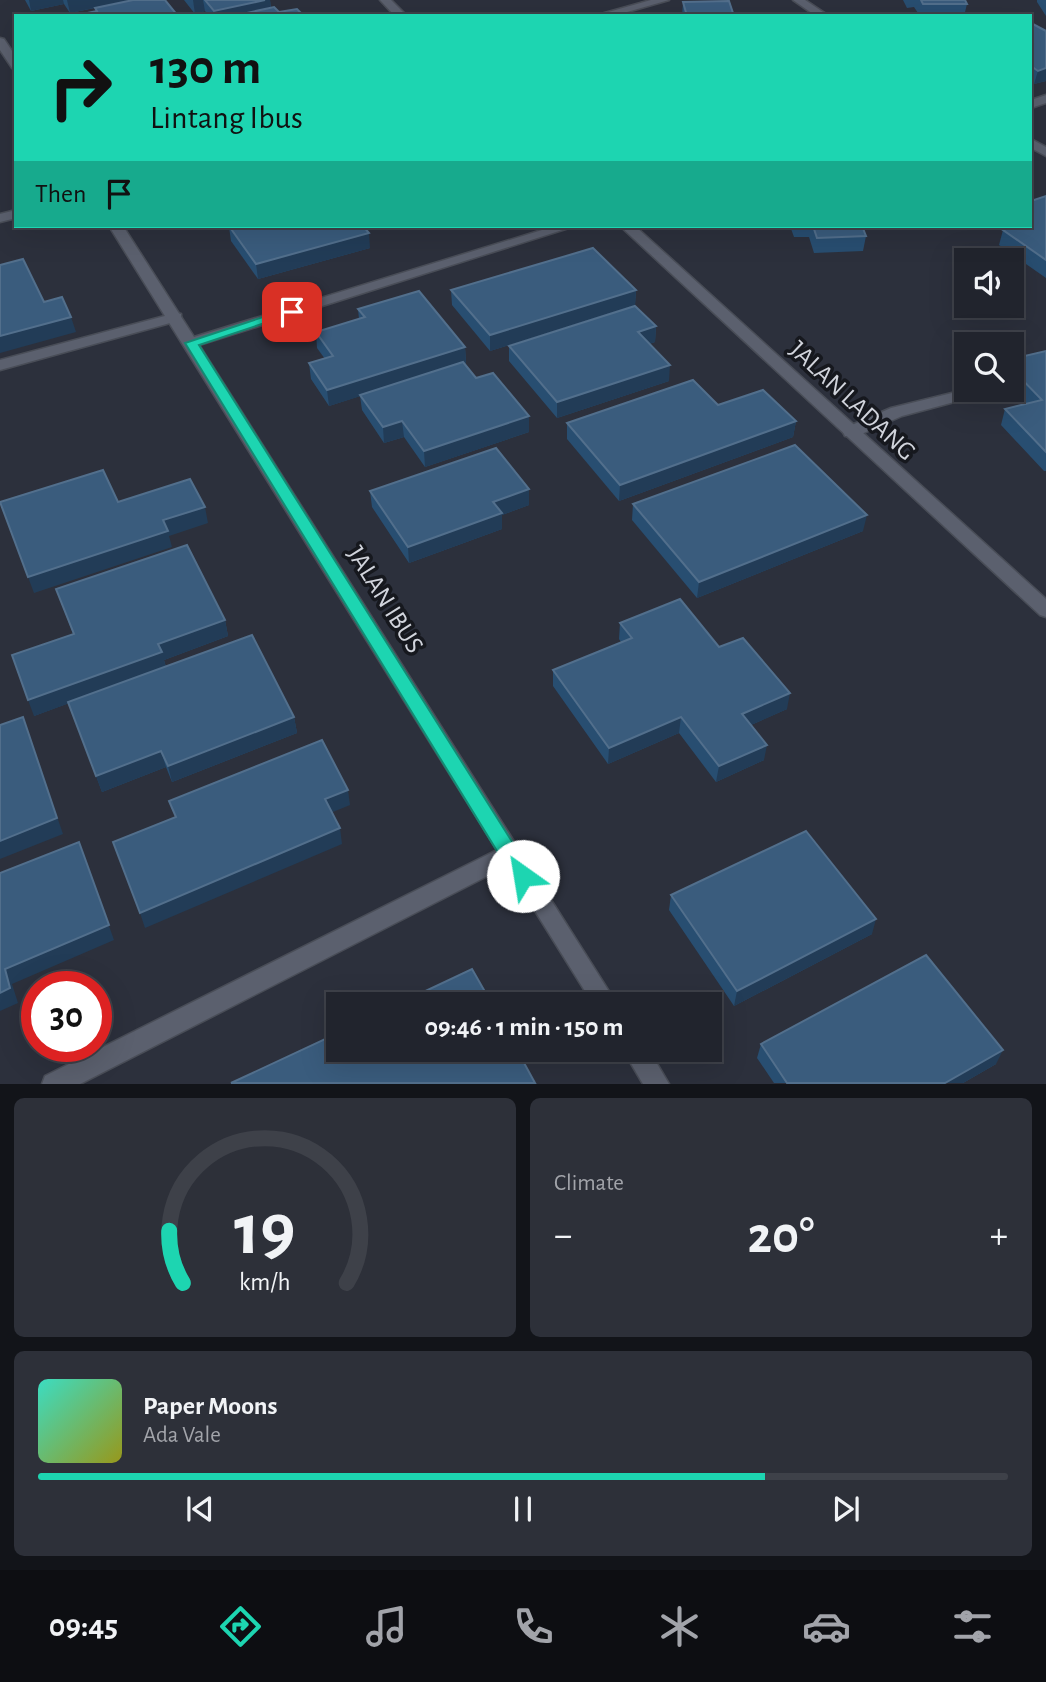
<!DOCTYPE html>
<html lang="en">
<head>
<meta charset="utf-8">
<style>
	body { margin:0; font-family:"Alegreya Sans",sans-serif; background:#2d3039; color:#f1f3f6; height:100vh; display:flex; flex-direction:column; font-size:26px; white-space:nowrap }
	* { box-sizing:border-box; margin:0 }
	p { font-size:23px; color:#a2a4aa }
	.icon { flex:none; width:38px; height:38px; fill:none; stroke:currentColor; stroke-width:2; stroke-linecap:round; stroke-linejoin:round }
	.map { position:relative; height:1084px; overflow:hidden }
	.sheet { display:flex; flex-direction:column; gap:14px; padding:14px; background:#121419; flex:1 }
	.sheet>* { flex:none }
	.guide { position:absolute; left:14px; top:14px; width:1018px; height:214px; border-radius:0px; box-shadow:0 7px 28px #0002,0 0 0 2px #3e4149; background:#1dd5b1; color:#111; overflow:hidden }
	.controls { position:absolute; left:954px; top:248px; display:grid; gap:14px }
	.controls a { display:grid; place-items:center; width:70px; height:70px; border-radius:0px; background:#21242d; box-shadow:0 7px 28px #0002,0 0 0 2px #3e4149; font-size:35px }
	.speed { position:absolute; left:21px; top:971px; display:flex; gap:14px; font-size:35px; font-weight:700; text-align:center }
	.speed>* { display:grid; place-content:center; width:91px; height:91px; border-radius:50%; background:#21242d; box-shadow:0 7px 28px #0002,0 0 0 2px #3e4149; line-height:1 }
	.speed .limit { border:10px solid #d22; background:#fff; color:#111 }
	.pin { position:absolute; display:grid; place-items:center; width:60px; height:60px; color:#fff; margin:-30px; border-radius:14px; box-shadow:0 4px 10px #0006 }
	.me { position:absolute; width:77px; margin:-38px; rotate:328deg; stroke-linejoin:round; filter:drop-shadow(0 0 5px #0008) }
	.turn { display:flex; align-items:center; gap:24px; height:147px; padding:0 21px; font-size:32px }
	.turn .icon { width:91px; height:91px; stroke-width:2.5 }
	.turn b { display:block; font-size:49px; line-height:60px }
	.then { display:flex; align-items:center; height:66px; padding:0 21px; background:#0003; gap:14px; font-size:26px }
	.big { font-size:52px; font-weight:700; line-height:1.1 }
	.sheet .tile { flex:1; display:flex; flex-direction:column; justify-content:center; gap:10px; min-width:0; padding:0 24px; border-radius:10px; background:#2d3039 }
	.sheet .dial { align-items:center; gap:0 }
	.dial svg { height:182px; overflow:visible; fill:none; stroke:#3e4149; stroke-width:7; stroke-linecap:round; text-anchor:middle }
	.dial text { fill:#f1f3f6; stroke:none }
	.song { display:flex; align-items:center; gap:21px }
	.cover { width:84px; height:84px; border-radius:10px; background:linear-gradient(135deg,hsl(170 70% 55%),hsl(60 70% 35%)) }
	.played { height:7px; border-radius:4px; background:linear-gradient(90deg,#1dd5b1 75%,#3e4149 75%) }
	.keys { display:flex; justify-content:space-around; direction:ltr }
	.heat { display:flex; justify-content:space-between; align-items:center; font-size:38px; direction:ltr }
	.sheet .tiles { flex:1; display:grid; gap:14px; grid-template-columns:1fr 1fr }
	.tile:last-child { grid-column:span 2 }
	.trip { position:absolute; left:326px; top:992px; width:396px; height:70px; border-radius:0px; background:#21242d; box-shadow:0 7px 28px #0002,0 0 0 2px #3e4149; font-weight:700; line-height:70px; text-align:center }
	.dock { display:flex; height:112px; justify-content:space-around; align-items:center; background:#0d0e12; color:#a2a4aa }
	.dock .icon { width:49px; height:49px }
	.dock .current { color:#1dd5b1 }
	.dock b { font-size:32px; color:#f1f3f6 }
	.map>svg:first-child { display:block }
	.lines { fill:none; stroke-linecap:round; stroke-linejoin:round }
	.service-casing { stroke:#494d57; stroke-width:3 }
	.minor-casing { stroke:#494d57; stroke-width:3 }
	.service { fill:#5b606e; fill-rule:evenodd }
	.minor { fill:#5b606e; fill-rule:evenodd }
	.wall { fill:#284e71 }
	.shaded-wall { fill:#223c57 }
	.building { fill:#3a5c7d; stroke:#526f8c; stroke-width:2 }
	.route { fill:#1dd5b1; stroke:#138a73; stroke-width:2 }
	.labels { text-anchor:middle; stroke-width:7; stroke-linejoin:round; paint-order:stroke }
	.street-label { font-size:26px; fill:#d1d4dc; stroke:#16181e }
</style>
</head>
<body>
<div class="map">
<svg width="1046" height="1084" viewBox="0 0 1046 1084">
	<rect width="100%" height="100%" fill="#2c303c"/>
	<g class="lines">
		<g class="service-casing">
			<g id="service">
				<polygon points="1046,95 1046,103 1031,108 1031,100"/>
				<polygon points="176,313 181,314 181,320 0,370 0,360"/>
				<polygon points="952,393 960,398 958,401 902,416 857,436 845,436 843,432 845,428 891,408"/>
			</g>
		</g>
		<g class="minor-casing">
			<g id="minor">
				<polygon points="380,0 391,0 407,16 395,16"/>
				<polygon points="651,0 669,0 613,16 594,16"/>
				<polygon points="793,0 805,0 829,16 816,16"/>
				<polygon points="0,38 4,39 16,57 16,69 12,68 0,50"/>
				<polygon points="1031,139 1046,147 1046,156 1031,148"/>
				<polygon points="16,210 16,218 0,222 0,214"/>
				<polygon points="109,226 123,226 194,337 555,226 575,226 199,345 617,1004 593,1004 507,866 80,1084 42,1084 45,1076 497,850"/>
				<polygon points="620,226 635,226 1046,599 1046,617 1040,615"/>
				<polygon points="623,1050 649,1050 669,1084 643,1084"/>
			</g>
		</g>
		<use href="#service" class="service"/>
		<use href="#minor" class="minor"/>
	</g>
	<g class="wall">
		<polygon points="25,0 127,0 95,11 95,8 70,13 64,4 31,11"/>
		<polygon points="184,0 270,0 271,8 279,12 304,16 209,16 205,11 195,14"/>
		<polygon points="903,0 965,0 967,4 964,16 920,16 914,7 907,8"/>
		<polygon points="1037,0 1046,0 1046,16 1037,2"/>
		<polygon points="683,2 733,13 748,16 682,16"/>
		<polygon points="1031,23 1046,31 1046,81 1034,84 1031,82"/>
		<polygon points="1046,196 1046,278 999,245 1003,230 1012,227 1010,226 1031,226"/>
		<polygon points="790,226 862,226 866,236 863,251 814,253 809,237 794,237"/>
		<polygon points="229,227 370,248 258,279 231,241"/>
		<polygon points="451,290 636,290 635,305 490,351 452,305"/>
		<polygon points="358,309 465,347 466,363 464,364 476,378 529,432 425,467 404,437 384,443 362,410 360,396 329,406 311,379 309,363 325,359 317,348 316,332 359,319"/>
		<polygon points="656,326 655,342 649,344 669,381 557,418 509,361 509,346"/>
		<polygon points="1046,351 1046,471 1044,471 1001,425 1005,409 1026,404 1012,389 1012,359"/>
		<polygon points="718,405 796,421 793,437 619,501 567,439 567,423"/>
		<polygon points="370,491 529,505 502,515 502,529 409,563 372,507"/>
		<polygon points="633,504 863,531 697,598 632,520"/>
		<polygon points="56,589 225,620 228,636 164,660 166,667 294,717 297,733 172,782 166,767 102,792 69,703 34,716 73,634"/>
		<polygon points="620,623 719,647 787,709 751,725 764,760 716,782 679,733 608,764 553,686 553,670 621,642 619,639"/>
		<polygon points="671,895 872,934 734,1006 669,910"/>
		<polygon points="761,1044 996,1064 963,1083 774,1083 757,1058"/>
	</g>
	<g class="shaded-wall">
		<polygon points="29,0 63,0 64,4 31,11"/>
		<polygon points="67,0 127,0 127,1 70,13"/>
		<polygon points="193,0 203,0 205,11 195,14"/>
		<polygon points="265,0 270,0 271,12 256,16 215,16 214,11"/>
		<polygon points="1046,68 1046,81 1034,84 1038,71"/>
		<polygon points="369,233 370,248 258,279 256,264"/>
		<polygon points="636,290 635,305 490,351 490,335"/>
		<polygon points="71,317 76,332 0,353 0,336"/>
		<polygon points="656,326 655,342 637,348 638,332"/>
		<polygon points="465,347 466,363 329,406 327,390"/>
		<polygon points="670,365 669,381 557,418 557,402"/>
		<polygon points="529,416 529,432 425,467 424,451"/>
		<polygon points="402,421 404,437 384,443 383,427"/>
		<polygon points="796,421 793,437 619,501 620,485"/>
		<polygon points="529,489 529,505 502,515 502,529 409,563 408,547 493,502"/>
		<polygon points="205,507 208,523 169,536 172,547 34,593 28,577 163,520"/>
		<polygon points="867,515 863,531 697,598 699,582"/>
		<polygon points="225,620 228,636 164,660 166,668 34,716 28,700 158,644"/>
		<polygon points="790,693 787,709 740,730 742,714"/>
		<polygon points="23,717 63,834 0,859 0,841"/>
		<polygon points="294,717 297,733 172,782 168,766"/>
		<polygon points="681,717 679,733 608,764 609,748"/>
		<polygon points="767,745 764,760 716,782 719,766"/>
		<polygon points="161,751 166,767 102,792 96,776"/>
		<polygon points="348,790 350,805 328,814 325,799"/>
		<polygon points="340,828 342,844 145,928 140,913"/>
		<polygon points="79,842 114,940 12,984 18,1003 0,1011 0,993 5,969"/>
		<polygon points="876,919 872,934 734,1006 737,991"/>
		<polygon points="1003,1050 996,1064 963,1083 945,1083"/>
	</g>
	<g class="building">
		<polygon points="133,0 165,0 178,16 73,16 97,11 95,8"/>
		<polygon points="205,0 265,0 214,11"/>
		<polygon points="921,0 965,0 967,4 923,4"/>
		<polygon points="729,1 733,13 747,13 748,16 687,16 683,2"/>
		<polygon points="274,7 279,12 297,9 304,16 233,16"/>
		<polygon points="1031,23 1046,31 1046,68 1038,71 1031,66"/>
		<polygon points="1046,196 1046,260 1003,230 1015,226 1031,226 1031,201"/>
		<polygon points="229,226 363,226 369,233 256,264"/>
		<polygon points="813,226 862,226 866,236 817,238"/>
		<polygon points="593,248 636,290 490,335 451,290"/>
		<polygon points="23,259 44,302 62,297 71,317 0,336 0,265"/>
		<polygon points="419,291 465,347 327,390 309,363 333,356 316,332 365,317 358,309"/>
		<polygon points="635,306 656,326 638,332 670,365 557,402 509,346"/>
		<polygon points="1046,351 1046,452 1005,409 1042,400 1012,369 1012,359"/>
		<polygon points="463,362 476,378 493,373 529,416 424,451 402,421 383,427 360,395"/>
		<polygon points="693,380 718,405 763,390 796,421 620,485 567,423"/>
		<polygon points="795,445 867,515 699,582 633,504"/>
		<polygon points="496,448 529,489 493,502 502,513 408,547 370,491"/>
		<polygon points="103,470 118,502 190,479 205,507 163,520 168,531 28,577 0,502"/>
		<polygon points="187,545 225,620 158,644 162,652 28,700 12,655 74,634 56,589"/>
		<polygon points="680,599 719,647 743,638 790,693 742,714 767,745 719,766 681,717 609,748 553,670 632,638 620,623"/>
		<polygon points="252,635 294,717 168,766 161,751 96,776 68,702"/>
		<polygon points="23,717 57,818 0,841 0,725"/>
		<polygon points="322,740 348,790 325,799 340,828 140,913 113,842 176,817 169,801"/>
		<polygon points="806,831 876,919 737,991 671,895"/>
		<polygon points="79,842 109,925 5,969 10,988 0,993 0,873"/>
		<polygon points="926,955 1003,1050 945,1083 787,1083 761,1044"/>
		<polygon points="472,969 492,1004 398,1004"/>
		<polygon points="338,1033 338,1050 517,1050 535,1083 231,1083"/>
	</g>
	<polygon class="route" points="287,309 298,312 199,345 530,870 533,876 530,882 523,884 516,882 185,343"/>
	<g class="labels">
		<g class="street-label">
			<text transform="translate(853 400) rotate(43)" y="9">JALAN LADANG</text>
			<text transform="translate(386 599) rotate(58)" y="9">JALAN IBUS</text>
		</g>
	</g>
</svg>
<div class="controls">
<a><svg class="icon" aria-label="sound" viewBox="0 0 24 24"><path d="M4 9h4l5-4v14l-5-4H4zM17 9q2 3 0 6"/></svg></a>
<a><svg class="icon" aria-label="search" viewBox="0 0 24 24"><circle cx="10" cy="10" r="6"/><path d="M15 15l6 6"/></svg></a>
</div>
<div class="speed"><div class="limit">30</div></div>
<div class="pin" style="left:292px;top:312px;background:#d93025"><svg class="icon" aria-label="arrive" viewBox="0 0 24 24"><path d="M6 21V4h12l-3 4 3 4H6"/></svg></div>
<svg class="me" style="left:523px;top:876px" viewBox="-20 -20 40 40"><circle r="19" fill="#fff"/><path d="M0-13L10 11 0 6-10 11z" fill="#1dd5b1"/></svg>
<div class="trip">09:46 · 1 min · 150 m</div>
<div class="guide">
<div class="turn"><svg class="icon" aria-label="right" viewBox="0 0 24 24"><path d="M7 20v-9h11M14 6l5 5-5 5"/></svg><div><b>130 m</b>Lintang Ibus</div></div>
<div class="then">Then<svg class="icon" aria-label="arrive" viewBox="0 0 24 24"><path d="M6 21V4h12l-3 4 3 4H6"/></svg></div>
</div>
</div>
<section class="sheet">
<div class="tiles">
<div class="tile dial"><svg viewBox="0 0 100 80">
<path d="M14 69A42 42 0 1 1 86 69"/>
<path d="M14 69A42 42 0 0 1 8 46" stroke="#1dd5b1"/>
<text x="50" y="56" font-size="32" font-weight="700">19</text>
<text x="50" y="72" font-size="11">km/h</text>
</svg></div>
<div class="tile"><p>Climate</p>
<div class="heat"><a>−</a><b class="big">20°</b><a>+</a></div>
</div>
<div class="tile">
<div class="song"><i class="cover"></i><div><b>Paper Moons</b><p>Ada Vale</p></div></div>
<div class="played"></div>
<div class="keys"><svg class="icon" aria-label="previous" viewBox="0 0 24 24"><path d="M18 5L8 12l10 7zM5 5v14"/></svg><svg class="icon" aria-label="pause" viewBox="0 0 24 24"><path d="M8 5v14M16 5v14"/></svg><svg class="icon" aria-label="next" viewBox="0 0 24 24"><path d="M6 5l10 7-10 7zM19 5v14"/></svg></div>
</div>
</div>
</section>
<nav class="dock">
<b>09:45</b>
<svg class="icon current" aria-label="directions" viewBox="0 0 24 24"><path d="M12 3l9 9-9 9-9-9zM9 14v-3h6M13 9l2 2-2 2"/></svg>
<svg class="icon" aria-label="music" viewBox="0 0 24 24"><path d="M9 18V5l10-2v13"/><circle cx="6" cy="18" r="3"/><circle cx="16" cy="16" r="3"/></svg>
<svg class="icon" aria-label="phone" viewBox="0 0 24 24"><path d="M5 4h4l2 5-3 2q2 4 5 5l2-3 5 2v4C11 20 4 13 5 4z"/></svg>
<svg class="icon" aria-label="climate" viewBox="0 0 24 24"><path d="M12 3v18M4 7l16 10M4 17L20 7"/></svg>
<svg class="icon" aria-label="car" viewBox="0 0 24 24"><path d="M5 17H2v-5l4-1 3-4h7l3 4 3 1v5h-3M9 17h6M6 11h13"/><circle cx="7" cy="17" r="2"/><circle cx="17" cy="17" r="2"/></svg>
<svg class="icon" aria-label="filters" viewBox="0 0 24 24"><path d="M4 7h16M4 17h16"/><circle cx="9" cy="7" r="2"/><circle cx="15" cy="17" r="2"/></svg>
</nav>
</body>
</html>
